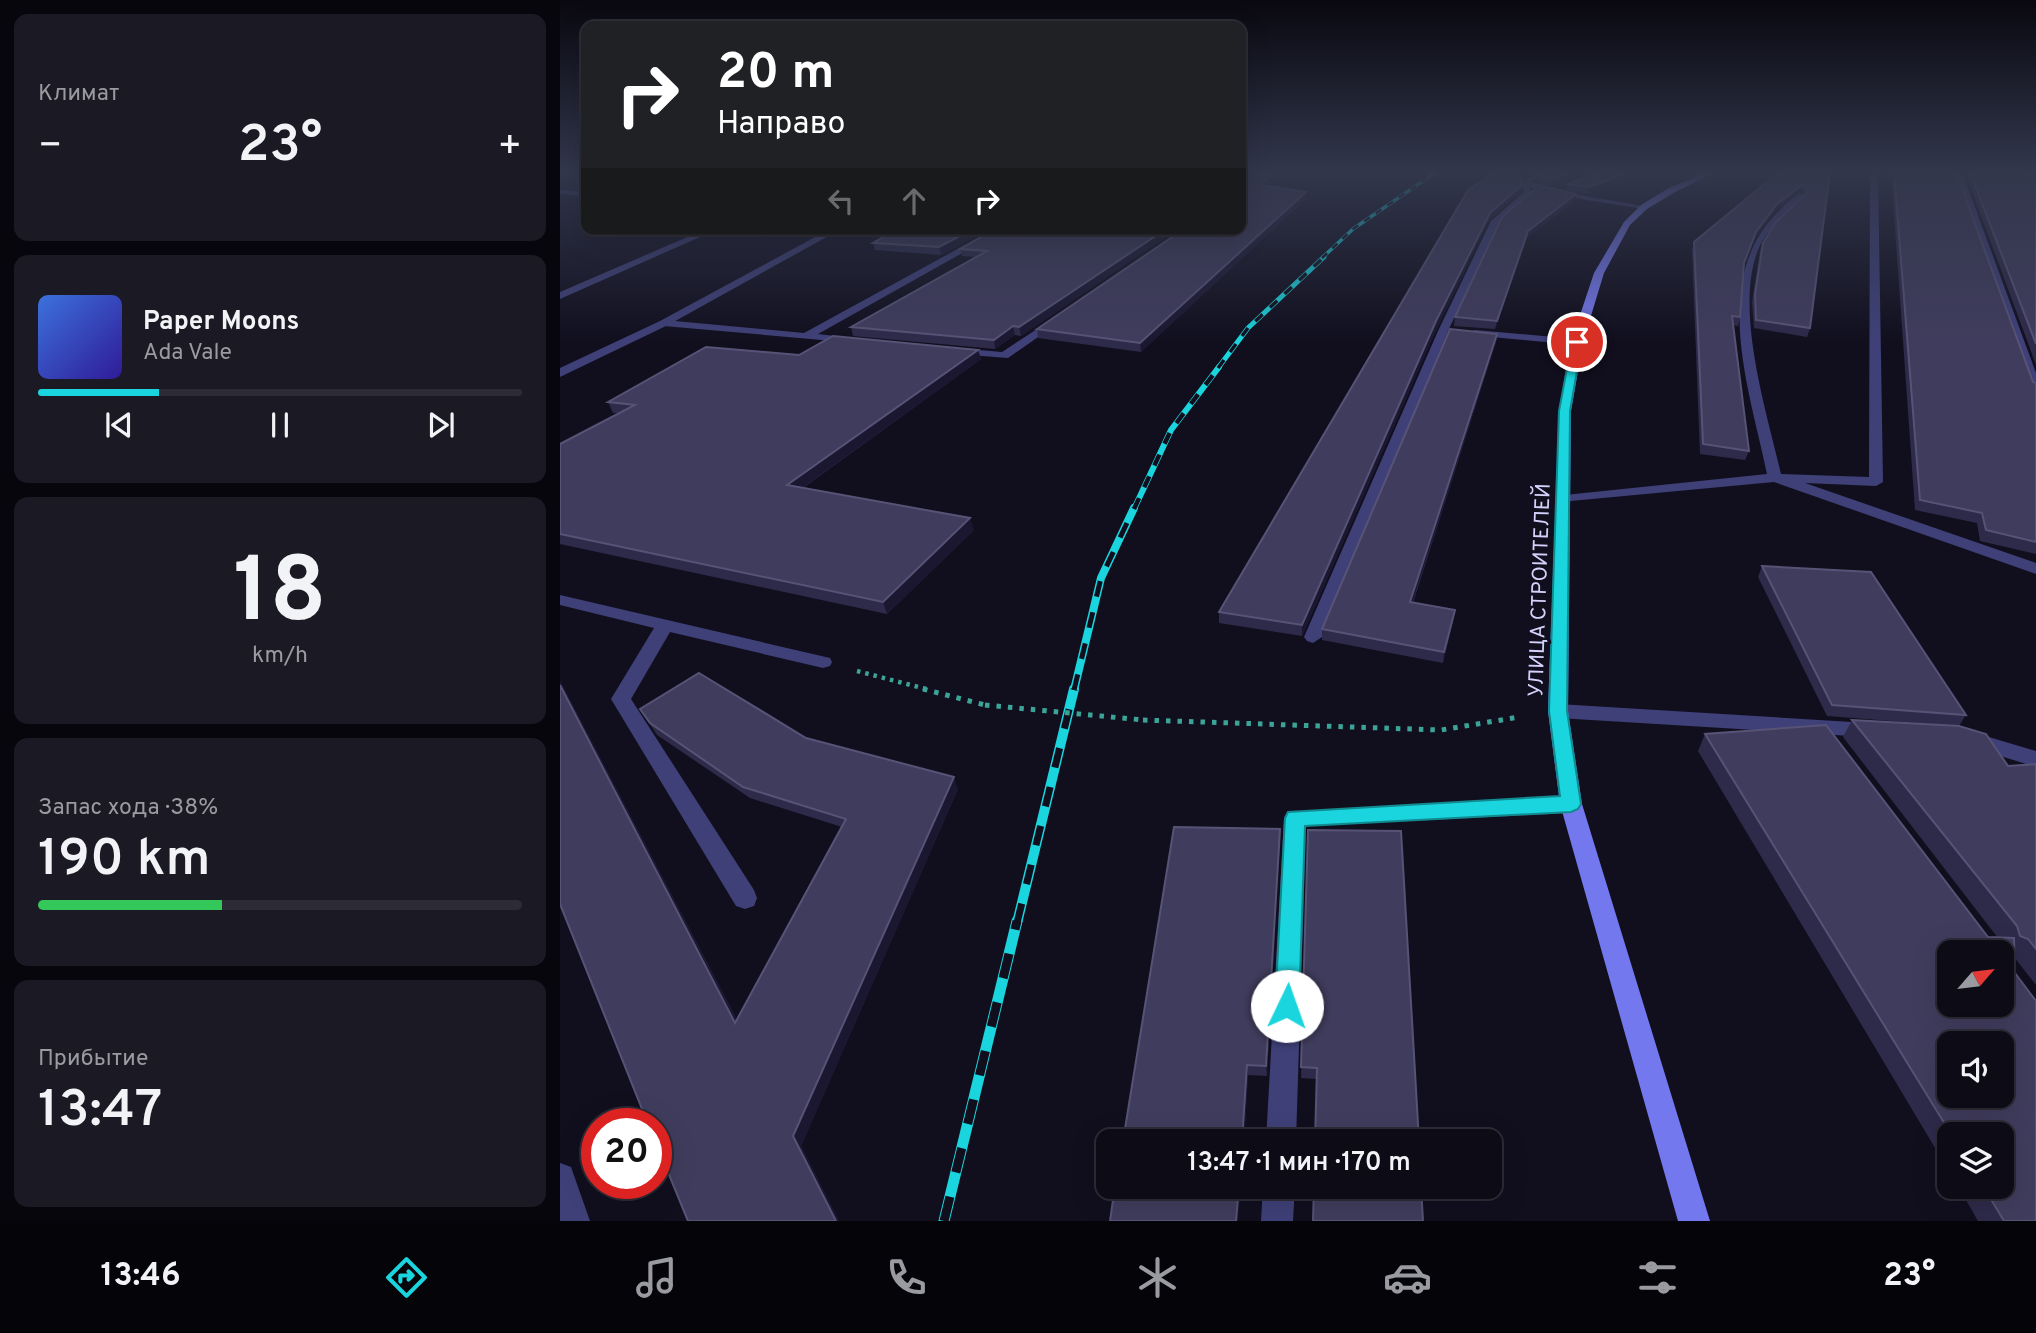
<!DOCTYPE html>
<html lang="ru">
<head>
<meta charset="utf-8">
<style>
	body { margin:0; font-family:Overpass,sans-serif; background:#1b1923; color:#f1f3f6; height:100vh; display:flex; flex-direction:column; font-size:26px; white-space:nowrap }
	* { box-sizing:border-box; margin:0 }
	p { font-size:23px; color:#9a9ba1 }
	.icon { flex:none; width:38px; height:38px; fill:none; stroke:currentColor; stroke-width:2; stroke-linecap:round; stroke-linejoin:round }
	.map { position:relative; flex:1; overflow:hidden }
	.side { display:flex; flex-direction:column; gap:14px; padding:14px; background:#07060c; width:560px }
	.side>* { flex:none }
	.guide { position:absolute; left:21px; top:21px; width:665px; height:214px; border-radius:14px; box-shadow:0 7px 28px #0002,0 0 0 2px #2d2b35; background:#202124; color:#fff; overflow:hidden }
	.needle { width:46px; rotate:62deg }
	.fabs { position:absolute; left:1377px; top:940px; display:grid; gap:14px }
	.fabs a { display:grid; place-items:center; width:77px; height:77px; border-radius:14px; background:#0d0b16; box-shadow:0 7px 28px #0002,0 0 0 2px #2d2b35; font-size:35px }
	.speed { position:absolute; left:21px; top:1108px; display:flex; gap:14px; font-size:35px; font-weight:700; text-align:center }
	.speed>* { display:grid; place-content:center; width:91px; height:91px; border-radius:50%; background:#0d0b16; box-shadow:0 7px 28px #0002,0 0 0 2px #2d2b35; line-height:1 }
	.speed .limit { border:10px solid #d22; background:#fff; color:#111 }
	.pin { position:absolute; display:grid; place-items:center; width:60px; height:60px; color:#fff; margin:-30px; border:4px solid #fff; border-radius:50%; box-shadow:0 2px 7px #0007 }
	.me { position:absolute; width:77px; margin:-38px; rotate:3deg; stroke-linejoin:round; filter:drop-shadow(0 0 5px #0008) }
	.turn { display:flex; align-items:center; gap:24px; height:147px; padding:0 21px; font-size:32px }
	.turn .icon { width:91px; height:91px; stroke-width:2.5 }
	.turn b { display:block; font-size:49px; line-height:60px }
	.lanes { display:flex; align-items:center; height:66px; padding:0 21px; background:#0003; justify-content:center; gap:35px; direction:ltr }
	.lanes .off { opacity:.35 }
	.big { font-size:52px; font-weight:600; line-height:1.1 }
	.side .widget { flex:1; display:flex; flex-direction:column; justify-content:center; gap:10px; min-width:0; padding:0 24px; border-radius:14px; background:#1b1923 }
	.side .dial { align-items:center; gap:0 }
	.dial b { font-size:91px; line-height:1 }
	.song { display:flex; align-items:center; gap:21px }
	.cover { width:84px; height:84px; border-radius:10px; background:linear-gradient(135deg,hsl(220 70% 55%),hsl(250 70% 35%)) }
	.played { height:7px; border-radius:4px; background:linear-gradient(90deg,#1ad5dd 25%,#2d2b35 25%) }
	.keys { display:flex; justify-content:space-around; direction:ltr }
	.heat { display:flex; justify-content:space-between; align-items:center; font-size:38px; direction:ltr }
	.charge { height:10px; border-radius:5px; background:linear-gradient(90deg,#34c759 38%,#2d2b35 0) }
	.trip { position:absolute; left:536px; top:1129px; width:406px; height:70px; border-radius:14px; background:#0d0b16; box-shadow:0 7px 28px #0002,0 0 0 2px #2d2b35; font-weight:600; line-height:70px; text-align:center }
	.dock { display:flex; height:112px; justify-content:space-around; align-items:center; background:#050409; color:#9a9ba1 }
	.dock .icon { width:49px; height:49px }
	.dock .on { color:#1ad5dd }
	.dock b { font-size:32px; color:#f1f3f6 }
	main { display:flex; flex:1; min-height:0 }
	.map>svg:first-child { display:block }
	.lines { fill:none; stroke-linecap:round; stroke-linejoin:round }
	.path-far1 { stroke:#3ba497; stroke-width:4.5; stroke-dasharray:3.5 5; stroke-linecap:butt }
	.path { stroke:#3ba497; stroke-width:5; stroke-dasharray:4.5 7; stroke-linecap:butt }
	.service { fill:#3f4078; fill-rule:evenodd }
	.minor { fill:#3f4078; fill-rule:evenodd }
	.secondary { fill:#7478ee; fill-rule:evenodd }
	.rail-far5-casing { stroke:#1ad5dd; stroke-width:3.5 }
	.rail-far4-casing { stroke:#1ad5dd; stroke-width:5 }
	.rail-far3-casing { stroke:#1ad5dd; stroke-width:6 }
	.rail-far2-casing { stroke:#1ad5dd; stroke-width:8 }
	.rail-far1-casing { stroke:#1ad5dd; stroke-width:10 }
	.rail-casing { stroke:#1ad5dd; stroke-width:11 }
	.rail-far5 { stroke:#110f1e; stroke-width:2.5; stroke-dasharray:7; stroke-linecap:butt }
	.rail-far4 { stroke:#110f1e; stroke-width:3.5; stroke-dasharray:10; stroke-linecap:butt }
	.rail-far3 { stroke:#110f1e; stroke-width:4.5; stroke-dasharray:12; stroke-linecap:butt }
	.rail-far2 { stroke:#110f1e; stroke-width:5; stroke-dasharray:16; stroke-linecap:butt }
	.rail-far1 { stroke:#110f1e; stroke-width:7; stroke-dasharray:20; stroke-linecap:butt }
	.rail { stroke:#110f1e; stroke-width:9; stroke-dasharray:25; stroke-linecap:butt }
	.path-bridge { stroke:#3ba497; stroke-width:5; stroke-dasharray:4.5 7; stroke-linecap:butt }
	.wall { fill:#2e2a4a }
	.shaded-wall { fill:#1b1731 }
	.building { fill:#403c5d; stroke:#575376; stroke-width:2; fill-rule:evenodd }
	.route { fill:#1ad5dd; stroke:#118a90; stroke-width:2 }
	.labels { text-anchor:middle; stroke-width:7; stroke-linejoin:round; paint-order:stroke }
	.street-label { font-size:21px; fill:#d4d2fa; stroke:#110f1e }
</style>
</head>
<body>
<main>
<section class="side">
<div class="widget"><p>Климат</p>
<div class="heat"><a>−</a><b class="big">23°</b><a>+</a></div>
</div>
<div class="widget">
<div class="song"><i class="cover"></i><div><b>Paper Moons</b><p>Ada Vale</p></div></div>
<div class="played"></div>
<div class="keys"><svg class="icon" aria-label="previous" viewBox="0 0 24 24"><path d="M18 5L8 12l10 7zM5 5v14"/></svg><svg class="icon" aria-label="pause" viewBox="0 0 24 24"><path d="M8 5v14M16 5v14"/></svg><svg class="icon" aria-label="next" viewBox="0 0 24 24"><path d="M6 5l10 7-10 7zM19 5v14"/></svg></div>
</div>
<div class="widget dial"><b>18</b><p>km/h</p></div>
<div class="widget"><p>Запас хода · 38%</p><b class="big">190 km</b><div class="charge"></div></div>
<div class="widget"><p>Прибытие</p><b class="big">13:47</b></div>
</section>
<div class="map">
<svg width="1476" height="1221" viewBox="0 0 1476 1221">
	<rect width="100%" height="100%" fill="#110f1e"/>
	<g class="lines">
		<polyline class="path-far1" points="297,671 370,690"/>
		<g class="path">
			<polyline points="363,689 425,705"/>
			<polyline points="583,720 881,730 959,717"/>
		</g>
		<g class="service">
			<polygon points="976,172 984,172 971,182 991,190 1088,207 1084,209 989,194 970,187 971,195 939,222 888,331 762,637 753,643 747,641 744,637 878,331 931,221 964,192 961,182"/>
			<path d="M1310 172H1318L1323 482 1316 486 1245 483 1476 563V574L1214 482 1000 502 998 499 1005 495 1207 474C1191 394 1149 281 1217 213 1224 206 1232 197 1241 193L1244 197C1227 212 1207 228 1198 250 1174 310 1207 413 1221 474L1309 477Z"/>
			<polygon points="1394,172 1402,172 1476,373 1476,394 1470,390"/>
			<polygon points="0,190 26,192 26,196 0,194"/>
			<polygon points="146,229 158,229 0,299 0,292"/>
			<polygon points="434,229 445,229 258,334 292,338 298,341 296,343 104,326 99,323 104,320 244,333"/>
			<polygon points="497,316 502,319 501,321 448,358 396,354 390,351 396,348 442,352"/>
			<polygon points="915,330 1017,339 1023,342 1017,345 911,335 911,331"/>
			<polygon points="0,595 270,658 272,662 270,666 263,668 110,632 71,699 194,890 197,898 194,906 185,909 176,906 51,699 94,628 0,605"/>
			<polygon points="998,704 1308,723 1315,725 1318,730 1315,735 1308,737 998,718 991,716 988,711 991,706"/>
			<polygon points="1412,732 1476,751 1476,767 1405,745 1402,740 1405,735"/>
			<polygon points="1011,795 1019,798 1022,804 1019,810 1011,813 746,826 736,1141 706,1141 724,818 727,812"/>
			<polygon points="0,1163 11,1167 30,1221 0,1221"/>
			<polygon points="703,1186 735,1186 733,1221 701,1221"/>
		</g>
		<polygon class="minor" points="270,229 281,229 108,325 0,377 0,368 100,321"/>
		<polygon class="secondary" points="1147,172 1156,172 1115,192 1087,209 1070,225 1044,273 1023,342 1011,411 1008,711 1022,804 1150,1221 1118,1221 1000,804 988,711 999,411 1011,342 1034,273 1064,222 1081,205 1109,188"/>
		<g class="rail-far5-casing">
			<polyline id="rail-far5" points="762,258 793,229 876,172"/>
		</g>
		<g class="rail-far4-casing">
			<polyline id="rail-far4" points="658,368 688,328 764,257"/>
		</g>
		<g class="rail-far3-casing">
			<polyline id="rail-far3" points="574,509 611,430 659,367"/>
		</g>
		<g class="rail-far2-casing">
			<polyline id="rail-far2" points="514,690 541,578 574,508"/>
		</g>
		<g class="rail-far1-casing">
			<polyline id="rail-far1" points="457,923 514,689"/>
		</g>
		<g class="rail-casing">
			<polyline id="rail" points="384,1221 457,921"/>
		</g>
		<use href="#rail-far5" class="rail-far5"/>
		<use href="#rail-far4" class="rail-far4"/>
		<use href="#rail-far3" class="rail-far3"/>
		<use href="#rail-far2" class="rail-far2"/>
		<use href="#rail-far1" class="rail-far1"/>
		<use href="#rail" class="rail"/>
		<polyline class="path-bridge" points="425,705 583,720"/>
	</g>
	<g class="wall">
		<polygon points="681,172 722,172 707,186 746,199 581,352 478,338 477,329 615,235 611,233 461,336 455,335 435,349 293,336 291,327 415,257 402,256 400,249 435,229 681,229"/>
		<polygon points="937,172 971,172 961,179 961,191 929,220 876,330 742,636 659,623 659,612"/>
		<polygon points="981,172 1026,172 989,186 976,181 977,175"/>
		<polygon points="1036,172 1083,172 1028,194 1007,190 1008,184"/>
		<polygon points="1219,172 1270,172 1250,328 1247,337 1194,328 1192,302 1200,251 1203,243 1244,196 1242,190 1215,211 1194,240 1184,265 1180,317 1178,326 1173,325 1189,451 1185,460 1140,454 1132,250 1134,242"/>
		<polygon points="1331,172 1396,172 1473,382 1476,383 1476,554 1420,541 1417,523 1355,510"/>
		<polygon points="1405,172 1476,173 1476,365"/>
		<polygon points="1016,194 1015,201 967,238 935,329 894,326 895,317 942,217"/>
		<polygon points="428,229 381,255 315,250 313,243"/>
		<polygon points="937,334 936,342 853,603 893,621 883,663 762,640 762,629"/>
		<polygon points="418,350 421,359 243,488 414,530 327,614 0,544 0,444 59,413 53,413 48,402 239,355"/>
		<polygon points="1202,566 1406,715 1399,726 1448,766 1476,764 1476,985 1454,957 1476,1221 1418,1221 1398,1186 1442,1186 1442,1134 1390,1134 1390,1173 1138,751 1145,734 1428,937 1438,938 1283,737 1292,720 1396,726 1267,716 1198,577"/>
		<polygon points="0,681 177,1020 282,827 190,798 97,735 80,709 246,738 398,789 241,1146 279,1221 128,1221 0,904"/>
		<polygon points="720,829 707,1076 688,1075 684,1141 563,1141"/>
		<polygon points="748,830 841,831 757,1079 741,1078"/>
	</g>
	<g class="shaded-wall">
		<polygon points="715,172 722,172 701,192 701,185"/>
		<polygon points="962,172 971,172 960,180 960,174"/>
		<polygon points="1011,172 1026,172 989,186 990,180"/>
		<polygon points="1068,172 1083,172 1028,194 1030,187"/>
		<polygon points="1244,184 1242,190 1215,211 1194,240 1182,271 1196,232 1217,204"/>
		<polygon points="962,185 961,191 929,220 876,330 742,636 742,625 876,321 930,213"/>
		<polygon points="746,192 746,199 581,352 580,343"/>
		<polygon points="1016,194 1015,201 967,238 935,329 937,321 968,231"/>
		<polygon points="413,229 428,229 381,255 379,247"/>
		<polygon points="606,229 610,229 611,233 461,336 459,327"/>
		<polygon points="453,326 455,335 435,349 434,340"/>
		<polygon points="937,334 936,342 849,613 850,602"/>
		<polygon points="418,350 421,359 231,496 227,485"/>
		<polygon points="410,518 414,530 327,614 323,602"/>
		<polygon points="895,610 893,621 883,663 884,652"/>
		<polygon points="0,681 184,1034 175,1023 0,685"/>
		<polygon points="394,777 398,789 241,1146 279,1221 276,1221 233,1136"/>
		<polygon points="720,829 720,841 707,1076 706,1066"/>
		<polygon points="687,1065 688,1075 684,1141 682,1141"/>
		<polygon points="679,1186 681,1186 678,1221 676,1221"/>
	</g>
	<g class="building">
		<polygon points="681,172 715,172 701,185 746,192 580,343 477,329 618,233 618,229 681,229"/>
		<polygon points="937,172 962,172 960,174 962,185 930,213 876,321 742,625 659,612 908,190"/>
		<polygon points="981,172 1011,172 990,180 977,175"/>
		<polygon points="1036,172 1068,172 1030,187 1008,184"/>
		<polygon points="1219,172 1270,172 1250,328 1196,320 1195,294 1203,243 1216,222 1248,192 1244,184 1217,204 1196,232 1184,263 1180,317 1172,316 1189,451 1143,444 1134,242"/>
		<polygon points="1334,172 1396,172 1473,382 1476,383 1476,542 1426,530 1422,513 1360,500"/>
		<polygon points="1410,172 1476,173 1476,344"/>
		<polygon points="974,184 1016,194 968,231 937,321 895,317 942,217 974,190"/>
		<polygon points="337,229 413,229 379,247 313,243"/>
		<polygon points="435,229 606,229 459,327 453,326 434,340 291,327 427,251 400,249"/>
		<polygon points="890,329 937,334 850,602 895,610 884,652 762,629"/>
		<polygon points="273,336 418,350 227,485 410,518 323,602 0,534 0,444 75,405 48,402 146,347 239,355"/>
		<polygon points="1202,566 1311,572 1406,715 1272,705"/>
		<polygon points="139,673 246,738 394,777 233,1136 276,1221 128,1221 96,1143 96,1124 88,1124 0,904 0,685 175,1023 286,819 183,787 90,723 80,709"/>
		<polygon points="1292,720 1399,726 1426,734 1448,766 1476,764 1476,949 1468,939 1460,936 1457,926"/>
		<path d="M1266 725 1428 937 1454 938 1455 973 1476 1001V1221H1444L1423 1186H1442V1134H1391L1145 734ZM1390 952H1442V1004H1390ZM1390 1043H1442V1096H1390Z"/>
		<polygon points="614,827 720,829 706,1066 687,1065 682,1141 563,1141"/>
		<polygon points="748,830 841,831 859,1141 755,1141 757,1068 741,1067"/>
		<polygon points="555,1186 679,1186 676,1221 550,1221"/>
		<polygon points="754,1186 861,1186 863,1221 753,1221"/>
	</g>
	<linearGradient id="sky" x2="0" y2="1"><stop stop-color="#090810"/><stop offset="0.5" stop-color="#32374c"/><stop offset="1" stop-color="#32374c" stop-opacity="0"/></linearGradient>
	<rect width="1476" height="343" fill="url(#sky)"/>
	<polygon class="route" points="1017,339 1022,342 1010,411 1007,711 1021,804 1018,809 1011,812 745,826 739,1006 736,1015 727,1018 718,1015 715,1006 725,818 728,812 1000,796 989,711 999,411 1012,342"/>
	<g class="labels">
		<g class="street-label">
			<text transform="translate(979 590) rotate(-88)" y="7">УЛИЦА СТРОИТЕЛЕЙ</text>
		</g>
	</g>
</svg>
<div class="fabs">
<a><svg class="needle" viewBox="-14 -14 28 28"><path d="M0-13l5 13h-10z" fill="#e53935"/><path d="M0 13l5-13h-10z" fill="#9a9ba1"/></svg></a>
<a><svg class="icon" aria-label="sound" viewBox="0 0 24 24"><path d="M4 9h4l5-4v14l-5-4H4zM17 9q2 3 0 6"/></svg></a>
<a><svg class="icon" aria-label="layers" viewBox="0 0 24 24"><path d="M12 4l9 5-9 5-9-5zM3 14l9 5 9-5"/></svg></a>
</div>
<div class="speed"><div class="limit">20</div></div>
<div class="pin" style="left:1017px;top:342px;background:#d93025"><svg class="icon" aria-label="arrive" viewBox="0 0 24 24"><path d="M6 21V4h12l-3 4 3 4H6"/></svg></div>
<svg class="me" style="left:727px;top:1006px" viewBox="-20 -20 40 40"><circle r="19" fill="#fff"/><path d="M0-13L10 11 0 6-10 11z" fill="#1ad5dd"/></svg>
<div class="trip">13:47 · 1 мин · 170 m</div>
<div class="guide">
<div class="turn"><svg class="icon" aria-label="right" viewBox="0 0 24 24"><path d="M7 20v-9h11M14 6l5 5-5 5"/></svg><div><b>20 m</b>Направо</div></div>
<div class="lanes"><svg class="icon off" aria-label="left" viewBox="0 0 24 24"><path d="M17 20v-9H6M10 6l-5 5 5 5"/></svg><svg class="icon off" aria-label="ahead" viewBox="0 0 24 24"><path d="M12 20V5M6 11l6-6 6 6"/></svg><svg class="icon" aria-label="right" viewBox="0 0 24 24"><path d="M7 20v-9h11M14 6l5 5-5 5"/></svg></div>
</div>
</div>
</main>
<nav class="dock">
<b>13:46</b>
<svg class="icon on" aria-label="directions" viewBox="0 0 24 24"><path d="M12 3l9 9-9 9-9-9zM9 14v-3h6M13 9l2 2-2 2"/></svg>
<svg class="icon" aria-label="music" viewBox="0 0 24 24"><path d="M9 18V5l10-2v13"/><circle cx="6" cy="18" r="3"/><circle cx="16" cy="16" r="3"/></svg>
<svg class="icon" aria-label="phone" viewBox="0 0 24 24"><path d="M5 4h4l2 5-3 2q2 4 5 5l2-3 5 2v4C11 20 4 13 5 4z"/></svg>
<svg class="icon" aria-label="climate" viewBox="0 0 24 24"><path d="M12 3v18M4 7l16 10M4 17L20 7"/></svg>
<svg class="icon" aria-label="car" viewBox="0 0 24 24"><path d="M5 17H2v-5l4-1 3-4h7l3 4 3 1v5h-3M9 17h6M6 11h13"/><circle cx="7" cy="17" r="2"/><circle cx="17" cy="17" r="2"/></svg>
<svg class="icon" aria-label="filters" viewBox="0 0 24 24"><path d="M4 7h16M4 17h16"/><circle cx="9" cy="7" r="2"/><circle cx="15" cy="17" r="2"/></svg>
<b>23°</b>
</nav>
</body>
</html>
